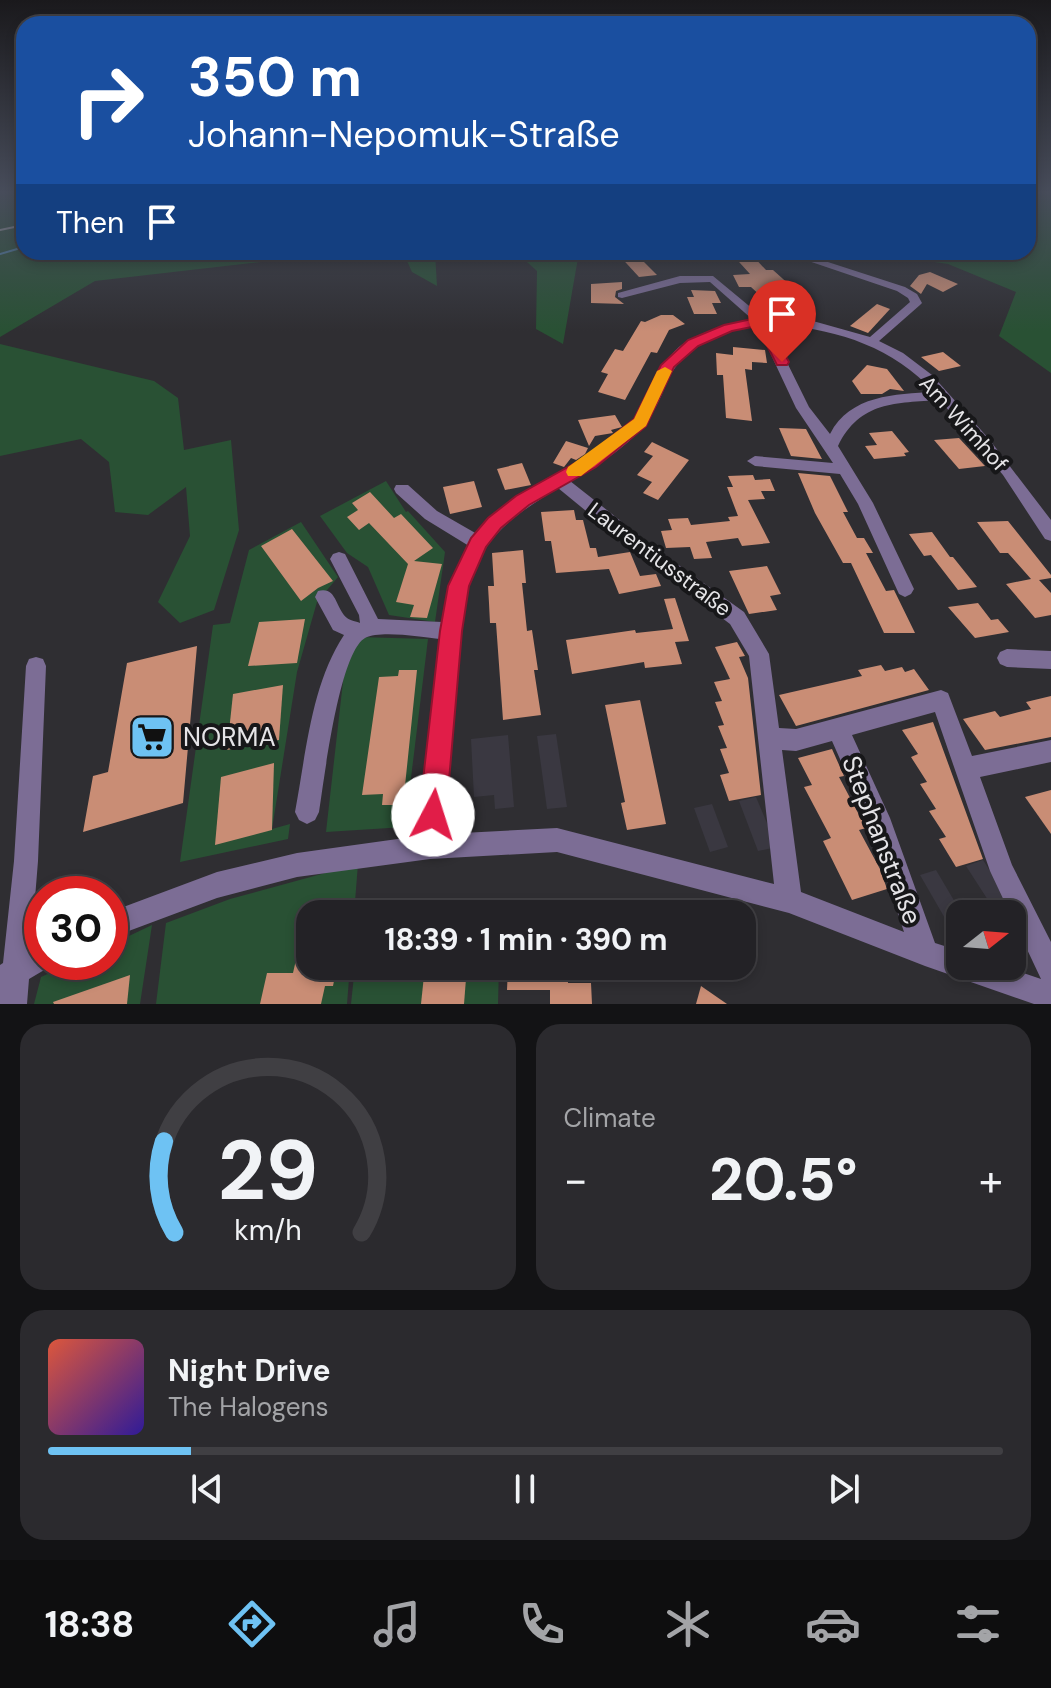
<!DOCTYPE html>
<html lang="en">
<head>
<meta charset="utf-8">
<style>
	body { margin:0; font-family:"DM Sans",sans-serif; background:#2b2a2e; color:#f1f3f6; height:100vh; display:flex; flex-direction:column; font-size:30px; white-space:nowrap }
	* { box-sizing:border-box; margin:0 }
	p { font-size:26px; color:#a3a4a7 }
	.icon { flex:none; width:44px; height:44px; fill:none; stroke:currentColor; stroke-width:2; stroke-linecap:round; stroke-linejoin:round }
	.map { position:relative; height:1004px; overflow:hidden }
	.drawer { display:flex; flex-direction:column; gap:20px; padding:20px; background:#131315; flex:1 }
	.drawer>* { flex:none }
	.hud { position:absolute; left:16px; top:16px; width:1020px; height:244px; border-radius:24px; box-shadow:0 4px 12px #0003,0 0 0 2px #403f43; background:#1a4fa0; color:#fff; overflow:hidden }
	.needle { width:52px; rotate:73deg }
	.tools { position:absolute; left:946px; top:900px; display:grid; gap:16px }
	.tools a { display:grid; place-items:center; width:80px; height:80px; border-radius:16px; background:#232226; box-shadow:0 4px 12px #0003,0 0 0 2px #403f43; font-size:40px }
	.speed { position:absolute; left:24px; top:876px; display:flex; gap:16px; font-size:40px; font-weight:700; text-align:center }
	.speed>* { display:grid; place-content:center; width:104px; height:104px; border-radius:50%; background:#232226; box-shadow:0 4px 12px #0003,0 0 0 2px #403f43; line-height:1 }
	.speed .limit { border:12px solid #d22; background:#fff; color:#111 }
	.pin { position:absolute; display:grid; place-items:center; width:68px; height:68px; color:#fff; margin:-82px -34px; border-radius:50% 50% 50% 0; rotate:-45deg; box-shadow:0 0 8px #0007 }
	.pin .icon { rotate:45deg }
	.me { position:absolute; width:88px; margin:-44px; rotate:5deg; stroke-linejoin:round; filter:drop-shadow(0 0 6px #0008) }
	.turn { display:flex; align-items:center; gap:28px; height:168px; padding:0 40px; font-size:36px }
	.turn .icon { width:104px; height:104px; stroke-width:2.5 }
	.turn b { display:block; font-size:56px; line-height:68px }
	.then { display:flex; align-items:center; height:76px; padding:0 40px; background:#0003; gap:16px; font-size:30px }
	.big { font-size:60px; font-weight:700; line-height:1.1 }
	.drawer .card { flex:1; display:flex; flex-direction:column; justify-content:center; gap:12px; min-width:0; padding:0 28px; border-radius:24px; background:#2b2a2e }
	.drawer .dial { align-items:center; gap:0 }
	.dial svg { height:208px; overflow:visible; fill:none; stroke:#403f43; stroke-width:7; stroke-linecap:round; text-anchor:middle }
	.dial text { fill:#f1f3f6; stroke:none }
	.song { display:flex; align-items:center; gap:24px }
	.cover { width:96px; height:96px; border-radius:12px; background:linear-gradient(135deg,hsl(10 70% 55%),hsl(250 70% 35%)) }
	.played { height:8px; border-radius:4px; background:linear-gradient(90deg,#6ec2f3 15%,#403f43 15%) }
	.keys { display:flex; justify-content:space-around; direction:ltr }
	.heat { display:flex; justify-content:space-between; align-items:center; font-size:44px; direction:ltr }
	.drawer .tiles { flex:1; display:grid; gap:20px; grid-template-columns:1fr 1fr }
	.card:last-child { grid-column:span 2 }
	.trip { position:absolute; left:296px; top:900px; width:460px; height:80px; border-radius:24px; background:#232226; box-shadow:0 4px 12px #0003,0 0 0 2px #403f43; font-weight:700; line-height:80px; text-align:center }
	.tabs { display:flex; height:128px; justify-content:space-around; align-items:center; background:#0e0e0f; color:#a3a4a7 }
	.tabs .icon { width:56px; height:56px }
	.tabs .current { color:#6ec2f3 }
	.tabs b { font-size:36px; color:#f1f3f6 }
	.map>svg:first-child { display:block }
	.built { fill:#3a3841 }
	.green { fill:#295134 }
	.lines { fill:none; stroke-linecap:round; stroke-linejoin:round }
	.stream { stroke:#5082a9; stroke-width:2 }
	.building { fill:#c98d75 }
	.minor { fill:#7c6d95; fill-rule:evenodd }
	.rail { stroke:#b0afb3; stroke-width:2 }
	.route { fill:#e11d48; stroke:#92132f; stroke-width:2 }
	.slow { fill:#f59e0b }
	.labels { text-anchor:middle; stroke-width:8; stroke-linejoin:round; paint-order:stroke }
	.street-label { font-size:22px; fill:#e5e4e7; stroke:#171719 }
	.near-poi-label { font-size:26px; fill:#e5e4e7; stroke:#171719; text-anchor:start }
	.near-street-label { font-size:26px; fill:#e5e4e7; stroke:#171719 }
</style>
</head>
<body>
<div class="map">
<svg width="1051" height="1004" viewBox="0 0 1051 1004">
	<rect width="100%" height="100%" fill="#2f2e32"/>
	<g class="built">
		<polygon points="556,734 567,807 547,809 537,736"/>
		<polygon points="508,735 514,807 495,809 494,795 474,797 471,739"/>
		<polygon points="756,797 777,847 758,851 739,801"/>
		<polygon points="712,804 728,847 710,852 694,808"/>
		<polygon points="983,860 1027,929 1012,934 1012,914 997,914 966,866"/>
		<polygon points="936,870 962,914 960,932 954,934 920,875"/>
	</g>
	<g class="green">
		<polygon points="0,191 24,191 24,252 348,252 95,281 0,337"/>
		<polygon points="1028,191 1051,191 1051,373 999,336 1016,292 948,264 869,252 1028,252"/>
		<polygon points="403,252 435,252 437,286 412,272"/>
		<polygon points="516,252 593,252 578,258 563,344 536,329 537,271"/>
		<polygon points="0,344 154,381 178,398 184,450 231,440 239,530 214,610 180,623 158,602 190,536 186,487 148,515 115,512 109,462 81,439 0,456"/>
		<polygon points="386,481 406,512 408,511 445,552 435,622 389,615 368,567 347,553 320,516"/>
		<polygon points="301,522 338,577 317,602 297,672 272,829 290,824 288,839 180,862 213,625 230,623 249,550"/>
		<polygon points="358,637 428,639 405,827 326,832 345,664"/>
		<polygon points="358,864 354,914 310,914 310,966 350,966 347,1004 156,1004 166,923 230,899"/>
		<polygon points="152,925 140,1004 34,1004 41,977 73,962 110,962 110,945"/>
		<polygon points="355,966 499,966 498,1004 351,1004"/>
	</g>
	<g class="lines">
		<polyline class="stream" points="0,254 24,247"/>
	</g>
	<g class="building">
		<polygon points="616,252 634,252 657,275 639,277"/>
		<polygon points="730,252 749,252 766,270 773,270 811,304 776,310 751,287 739,287 733,275 750,274"/>
		<polygon points="930,272 958,284 943,292 927,284 921,294 910,286 919,275"/>
		<polygon points="622,282 622,289 616,291 615,297 624,304 591,303 591,284"/>
		<polygon points="691,290 715,291 721,303 712,303 717,314 694,314 687,297 694,297"/>
		<polygon points="877,304 890,309 868,333 850,326"/>
		<polygon points="661,315 673,315 685,324 669,330 657,353 651,352 625,400 598,392 608,374 601,372 615,349 623,351 641,321 645,322"/>
		<polygon points="733,347 765,350 767,363 752,362 752,370 745,369 752,421 726,418 723,375 717,375 716,353 733,355"/>
		<polygon points="943,352 961,366 939,371 921,357"/>
		<polygon points="867,365 887,369 904,391 890,389 882,394 861,394 852,381"/>
		<polygon points="615,415 622,427 611,430 613,433 595,436 589,446 578,420"/>
		<polygon points="779,428 806,429 822,459 791,456"/>
		<polygon points="892,431 909,452 904,453 906,456 874,459 865,446 877,445 869,433"/>
		<polygon points="959,438 985,466 959,469 934,440"/>
		<polygon points="566,441 588,448 585,454 576,460 571,458 564,467 553,463"/>
		<polygon points="652,442 689,460 658,500 643,493 652,482 637,475 653,456 644,452"/>
		<polygon points="522,463 531,485 505,490 497,469"/>
		<polygon points="798,473 830,476 848,512 843,512 857,538 864,538 873,553 866,553 886,591 894,590 915,633 884,633 851,563 843,563 815,513"/>
		<polygon points="753,475 755,480 770,479 775,491 761,491 765,499 748,500 770,543 742,546 738,538 706,542 712,558 694,559 690,547 666,548 661,531 672,530 668,519 688,518 691,525 730,521 728,517 738,516 727,487 733,487 728,476"/>
		<polygon points="474,481 482,507 450,514 443,487"/>
		<polygon points="370,492 394,518 401,514 433,548 414,561 442,564 427,618 410,617 414,605 396,602 408,564 369,523 359,530 347,517 358,510 352,503"/>
		<polygon points="574,510 576,520 583,520 590,548 596,548 598,557 630,552 640,576 656,574 661,586 619,594 609,569 556,573 551,541 545,541 541,512"/>
		<polygon points="1008,521 1051,575 1051,578 1039,580 1051,593 1051,615 1035,618 1006,584 1031,579 1008,553 1000,553 977,522"/>
		<polygon points="292,529 333,581 318,588 301,601 261,546"/>
		<polygon points="932,532 950,557 953,557 977,587 958,590 931,555 924,556 909,534"/>
		<polygon points="523,550 526,583 522,583 527,631 532,630 538,670 534,670 541,715 503,720 496,623 490,623 489,603 488,586 494,586 492,553"/>
		<polygon points="767,566 781,594 770,596 777,610 749,614 729,571"/>
		<polygon points="675,598 689,641 675,642 682,664 645,668 644,662 572,674 566,640 635,630 636,633 673,629 664,599"/>
		<polygon points="978,603 991,620 998,619 1009,632 975,638 948,607"/>
		<polygon points="305,619 297,663 248,666 259,622"/>
		<polygon points="737,642 745,656 739,657 748,678 761,795 729,801 720,775 729,773 720,749 727,748 718,726 724,725 715,702 722,701 714,682 730,679 715,647"/>
		<polygon points="197,646 183,803 83,832 93,776 108,772 127,663"/>
		<polygon points="881,665 885,671 902,667 905,672 914,669 929,690 796,726 779,695 862,676 858,670"/>
		<polygon points="399,670 417,670 403,805 382,805 383,794 362,795 379,677 398,676"/>
		<polygon points="283,685 279,740 227,750 233,694"/>
		<polygon points="1051,696 1051,737 985,750 963,719 995,711 1000,717 1031,709 1026,702"/>
		<polygon points="640,700 666,824 627,830 621,803 625,802 605,705"/>
		<polygon points="933,722 983,859 956,867 939,839 946,837 929,811 936,809 920,784 927,782 911,757 918,754 902,730"/>
		<polygon points="832,749 844,776 839,777 866,828 859,830 880,869 887,889 852,900 823,841 831,838 804,787 812,785 798,758"/>
		<polygon points="274,763 272,830 215,845 221,777"/>
		<polygon points="1051,790 1051,834 1025,797"/>
		<polygon points="305,920 310,920 310,966 337,966 333,986 325,986 321,1004 260,1004 267,973 293,973"/>
		<polygon points="425,966 467,966 464,1004 421,1004"/>
		<polygon points="508,966 567,966 568,983 591,983 592,1004 550,1004 550,990 507,990"/>
		<polygon points="130,975 127,1004 54,1004 53,1002"/>
		<polygon points="701,986 727,1004 696,1004"/>
	</g>
	<g class="lines">
		<g class="minor">
			<path d="M782 252H797L905 287 917 294 922 303 920 305 879 341 903 353 932 375 989 439 1051 520V541L1045 539 1003 475 940 400C896 403 860 401 838 446L873 503 914 589 911 594 905 597 899 594 858 504 840 474 755 466 747 461 755 456 833 463 796 408 758 327C723 329 687 345 670 376 662 393 656 411 644 425 626 449 595 466 570 481L659 551 744 612 769 654 779 728 796 729 941 690 948 693 972 756 1051 740V762L980 777 1012 865 1051 942V1004H1034L925 966 789 913 557 852 430 859 297 877 217 898 110 938V912L217 872 297 853 419 836 440 639C423 637 380 630 365 638 339 653 324 781 319 812L315 820 307 824 299 820 295 812C306 754 311 685 344 635L333 630 315 597 318 591C337 586 335 608 347 618 349 620 358 622 360 623L359 615 330 559 333 554 339 552 345 554 378 619 442 622 453 578 469 546 425 519 396 493 394 489 396 485H408L437 511 477 534C519 486 584 468 630 424 652 403 655 368 679 347 699 331 728 325 753 320L710 282 680 283 622 298 618 297V293L680 276H713L765 319 813 321 870 337 910 302 908 298 897 291ZM782 325C839 330 894 348 934 392 895 394 850 395 830 434L809 407 769 326ZM558 488 647 561 730 624 749 656 774 884 557 828 443 834C447 785 451 736 455 687 460 641 459 592 484 551 501 523 531 505 558 488ZM935 712 990 871 1041 979 1003 966H960V951L935 943 890 818 852 735ZM832 741 867 820 904 932 801 892 782 750 796 751Z"/>
			<polygon points="1007,649 1051,651 1051,669 1007,667 1000,664 997,658 1000,652"/>
			<polygon points="36,657 43,659 46,666 38,861 31,948 42,944 42,962 53,962 51,966 29,979 27,1004 0,1004 0,965 3,963 14,861 26,666 29,659"/>
		</g>
		<polyline class="rail" points="0,230 24,225"/>
	</g>
	<linearGradient id="sky" x2="0" y2="1"><stop stop-color="#1a191c"/><stop offset="0.58" stop-color="#474c5a"/><stop offset="1" stop-color="#474c5a" stop-opacity="0"/></linearGradient>
	<rect width="1051" height="331" fill="url(#sky)"/>
	<polygon class="route" points="761,317 767,321 789,362 787,365 777,365 757,326 732,331 698,346 674,367 646,426 596,467 529,505 501,528 486,547 469,586 462,631 446,815 442,824 433,828 423,824 419,815 440,631 448,586 471,538 488,518 516,496 584,458 634,419 661,365 688,340 724,325"/>
	<polygon class="slow" points="665,367 672,371 646,426 581,476 568,476 566,472 568,467 634,419 657,371"/>
	<defs>
		<g id="supermarket-square" transform="scale(2.3)"><rect x="-9" y="-9" width="18" height="18" rx="4" fill="#6ec2f3" stroke="#171719"/><path d="M-6-5.5h2.5l.6 2H6L4.5 2H-2.5L-4.4-4H-6ZM-1.5 3.2a1.3 1.3 0 1 0 .1 0ZM3 3.2a1.3 1.3 0 1 0 .1 0Z" fill="#111"/></g>
	</defs>
	<g fill-rule="evenodd">
		<use href="#supermarket-square" x="152" y="737"/>
	</g>
	<g class="labels">
		<g class="street-label">
			<text transform="translate(964 423) rotate(48)" y="8">Am Wimhof</text>
			<text transform="translate(660 559) rotate(37)" y="8">Laurentiusstraße</text>
		</g>
		<g class="near-poi-label">
			<text x="183" y="746">NORMA</text>
		</g>
		<g class="near-street-label">
			<text transform="translate(882 840) rotate(69)" y="9">Stephanstraße</text>
		</g>
	</g>
</svg>
<div class="tools">
<a><svg class="needle" viewBox="-14 -14 28 28"><path d="M0-13l5 13h-10z" fill="#e53935"/><path d="M0 13l5-13h-10z" fill="#a3a4a7"/></svg></a>
</div>
<div class="speed"><div class="limit">30</div></div>
<div class="pin" style="left:782px;top:362px;background:#d93025"><svg class="icon" aria-label="arrive" viewBox="0 0 24 24"><path d="M6 21V4h12l-3 4 3 4H6"/></svg></div>
<svg class="me" style="left:433px;top:815px" viewBox="-20 -20 40 40"><circle r="19" fill="#fff"/><path d="M0-13L10 11 0 6-10 11z" fill="#e11d48"/></svg>
<div class="trip">18:39 · 1 min · 390 m</div>
<div class="hud">
<div class="turn"><svg class="icon" aria-label="right" viewBox="0 0 24 24"><path d="M7 20v-9h11M14 6l5 5-5 5"/></svg><div><b>350 m</b>Johann-Nepomuk-Straße</div></div>
<div class="then">Then<svg class="icon" aria-label="arrive" viewBox="0 0 24 24"><path d="M6 21V4h12l-3 4 3 4H6"/></svg></div>
</div>
</div>
<section class="drawer">
<div class="tiles">
<div class="card dial"><svg viewBox="0 0 100 80">
<path d="M14 69A42 42 0 1 1 86 69"/>
<path d="M14 69A42 42 0 0 1 10 34" stroke="#6ec2f3"/>
<text x="50" y="56" font-size="32" font-weight="700">29</text>
<text x="50" y="72" font-size="11">km/h</text>
</svg></div>
<div class="card"><p>Climate</p>
<div class="heat"><a>−</a><b class="big">20.5°</b><a>+</a></div>
</div>
<div class="card">
<div class="song"><i class="cover"></i><div><b>Night Drive</b><p>The Halogens</p></div></div>
<div class="played"></div>
<div class="keys"><svg class="icon" aria-label="previous" viewBox="0 0 24 24"><path d="M18 5L8 12l10 7zM5 5v14"/></svg><svg class="icon" aria-label="pause" viewBox="0 0 24 24"><path d="M8 5v14M16 5v14"/></svg><svg class="icon" aria-label="next" viewBox="0 0 24 24"><path d="M6 5l10 7-10 7zM19 5v14"/></svg></div>
</div>
</div>
</section>
<nav class="tabs">
<b>18:38</b>
<svg class="icon current" aria-label="directions" viewBox="0 0 24 24"><path d="M12 3l9 9-9 9-9-9zM9 14v-3h6M13 9l2 2-2 2"/></svg>
<svg class="icon" aria-label="music" viewBox="0 0 24 24"><path d="M9 18V5l10-2v13"/><circle cx="6" cy="18" r="3"/><circle cx="16" cy="16" r="3"/></svg>
<svg class="icon" aria-label="phone" viewBox="0 0 24 24"><path d="M5 4h4l2 5-3 2q2 4 5 5l2-3 5 2v4C11 20 4 13 5 4z"/></svg>
<svg class="icon" aria-label="climate" viewBox="0 0 24 24"><path d="M12 3v18M4 7l16 10M4 17L20 7"/></svg>
<svg class="icon" aria-label="car" viewBox="0 0 24 24"><path d="M5 17H2v-5l4-1 3-4h7l3 4 3 1v5h-3M9 17h6M6 11h13"/><circle cx="7" cy="17" r="2"/><circle cx="17" cy="17" r="2"/></svg>
<svg class="icon" aria-label="filters" viewBox="0 0 24 24"><path d="M4 7h16M4 17h16"/><circle cx="9" cy="7" r="2"/><circle cx="15" cy="17" r="2"/></svg>
</nav>
</body>
</html>
